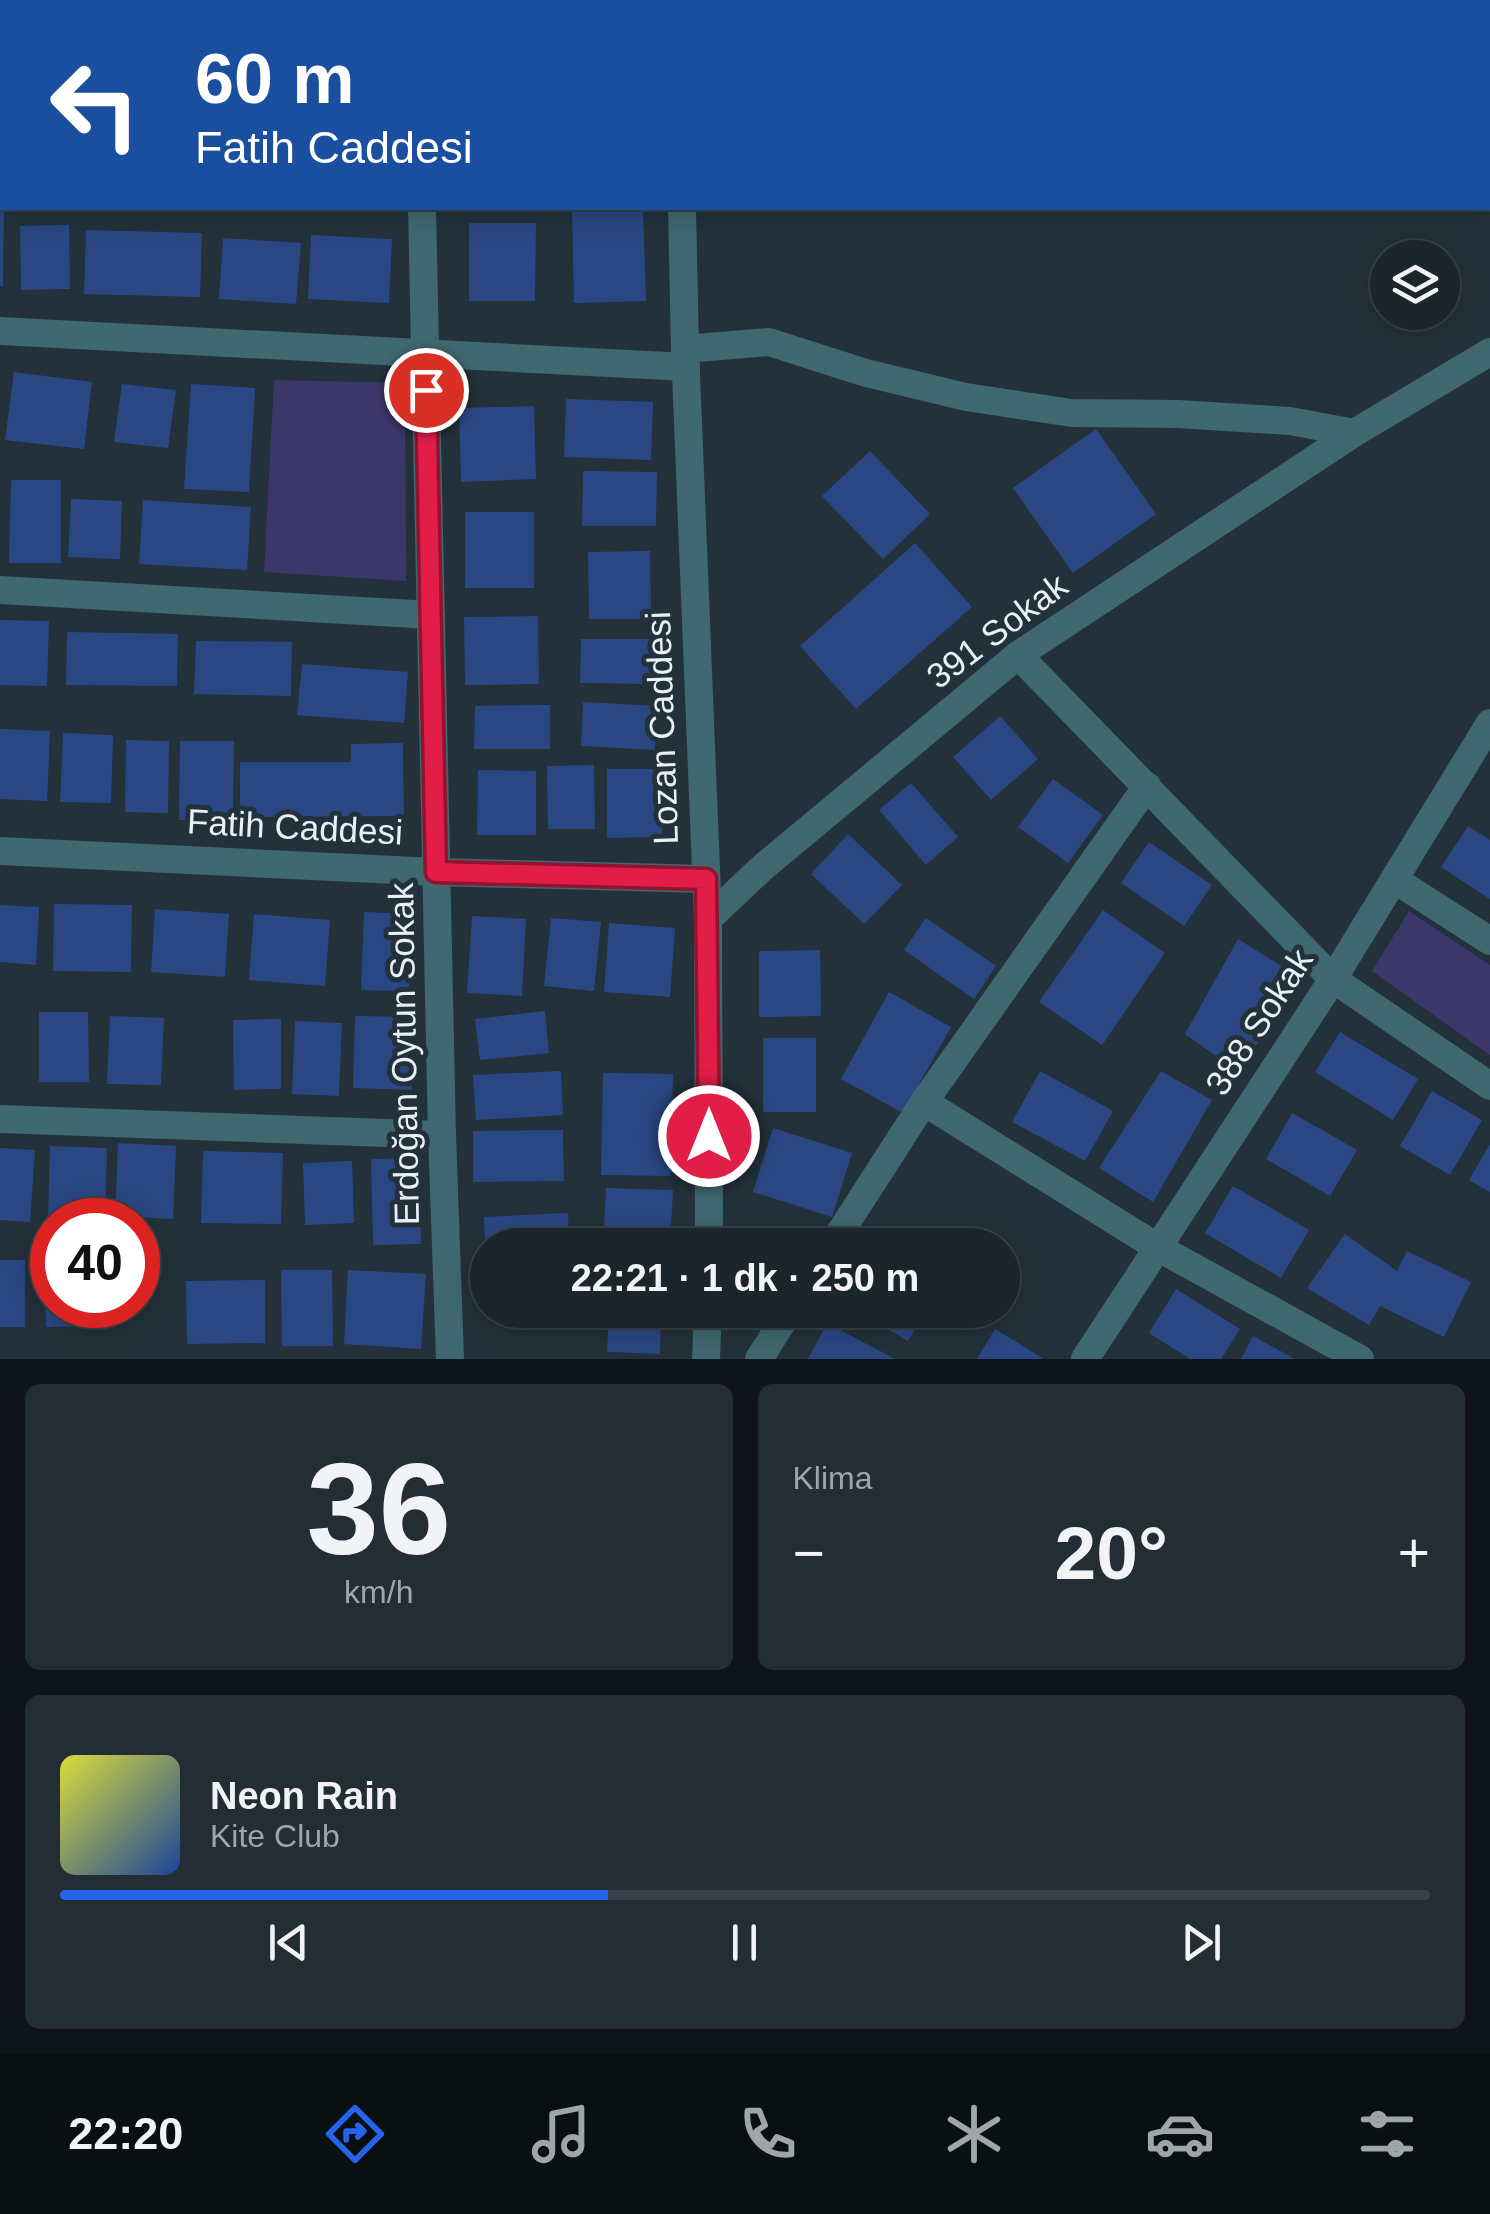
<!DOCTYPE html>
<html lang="tr">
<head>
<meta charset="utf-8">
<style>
	body { margin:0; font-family:Helvetica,sans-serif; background:#232d34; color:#f1f3f6; height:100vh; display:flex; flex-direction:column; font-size:38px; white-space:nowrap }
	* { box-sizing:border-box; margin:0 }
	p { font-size:32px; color:#9fa5a9 }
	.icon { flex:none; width:55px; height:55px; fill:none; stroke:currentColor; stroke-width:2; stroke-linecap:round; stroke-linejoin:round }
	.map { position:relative; height:1359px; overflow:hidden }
	.sheet { display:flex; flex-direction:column; gap:25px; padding:25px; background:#0e1418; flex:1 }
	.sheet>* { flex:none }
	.guide { position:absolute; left:0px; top:0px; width:1490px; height:210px; box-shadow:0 5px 25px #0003,0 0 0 2px #384248; background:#1a4fa0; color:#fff; overflow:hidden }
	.controls { position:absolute; left:1370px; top:240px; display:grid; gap:20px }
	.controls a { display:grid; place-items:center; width:90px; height:90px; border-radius:50%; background:#1a252c; box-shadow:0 5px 25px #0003,0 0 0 2px #384248; font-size:50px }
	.speed { position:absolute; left:30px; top:1198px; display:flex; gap:20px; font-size:50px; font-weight:700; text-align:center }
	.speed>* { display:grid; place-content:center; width:130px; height:130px; border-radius:50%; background:#1a252c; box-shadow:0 5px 25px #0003,0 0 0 2px #384248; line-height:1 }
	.speed .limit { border:15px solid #d22; background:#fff; color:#111 }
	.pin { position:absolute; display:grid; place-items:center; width:85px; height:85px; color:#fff; margin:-42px; border:5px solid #fff; border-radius:50%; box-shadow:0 2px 10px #0007 }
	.me { position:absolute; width:110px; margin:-55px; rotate:0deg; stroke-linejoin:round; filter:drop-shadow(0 0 8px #0008) }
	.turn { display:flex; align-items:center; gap:35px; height:210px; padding:0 30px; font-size:45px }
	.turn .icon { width:130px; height:130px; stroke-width:2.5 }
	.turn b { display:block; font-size:70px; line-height:85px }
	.big { font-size:75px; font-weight:600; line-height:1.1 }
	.sheet .card { flex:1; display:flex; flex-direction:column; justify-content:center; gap:15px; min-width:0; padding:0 35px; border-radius:15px; background:#232d34 }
	.sheet .dial { align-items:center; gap:0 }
	.dial b { font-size:130px; line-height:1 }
	.song { display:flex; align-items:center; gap:30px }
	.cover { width:120px; height:120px; border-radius:15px; background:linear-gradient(135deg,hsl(60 70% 55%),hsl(220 70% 35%)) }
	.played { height:10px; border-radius:5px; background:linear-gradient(90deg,#2563eb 40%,#384248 40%) }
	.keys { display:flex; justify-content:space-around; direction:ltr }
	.heat { display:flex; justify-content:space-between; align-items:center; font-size:55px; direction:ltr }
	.sheet .tiles { flex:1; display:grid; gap:25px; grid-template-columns:1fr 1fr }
	.card:last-child { grid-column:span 2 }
	.trip { position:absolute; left:470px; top:1228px; width:550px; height:100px; border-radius:50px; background:#1a252c; box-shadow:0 5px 25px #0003,0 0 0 2px #384248; font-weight:600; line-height:100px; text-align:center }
	.menu { display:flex; height:160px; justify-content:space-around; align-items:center; background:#0a0f12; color:#9fa5a9 }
	.menu .icon { width:70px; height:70px }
	.menu .active { color:#2563eb }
	.menu b { font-size:45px; color:#f1f3f6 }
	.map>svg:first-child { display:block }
	.green { fill:#3d366a }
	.building { fill:#2a4783 }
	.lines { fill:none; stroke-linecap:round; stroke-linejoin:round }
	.minor { stroke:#3f6871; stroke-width:28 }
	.tertiary { stroke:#3f6871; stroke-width:28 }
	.route-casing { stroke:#92132f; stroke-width:25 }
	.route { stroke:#e11d48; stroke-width:18 }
	.labels { text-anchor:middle; stroke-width:10; stroke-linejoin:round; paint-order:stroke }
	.street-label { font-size:35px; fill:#e8f1f7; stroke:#23313a }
</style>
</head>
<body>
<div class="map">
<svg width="1490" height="1359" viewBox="0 0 1490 1359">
	<rect width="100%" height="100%" fill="#23313a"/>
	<g class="green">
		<polygon points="274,380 405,383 406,581 264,572"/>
		<polygon points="1409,911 1490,965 1490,1055 1372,971"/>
	</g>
	<g class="building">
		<polygon points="0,208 4,208 3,286 0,286"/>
		<polygon points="643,210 646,301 574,303 572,212"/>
		<polygon points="469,223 536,223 535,301 469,301"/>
		<polygon points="69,225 70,289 21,290 20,226"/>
		<polygon points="86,230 202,233 200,297 84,294"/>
		<polygon points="311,235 392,239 389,303 308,299"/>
		<polygon points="223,238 301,243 296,304 219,299"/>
		<polygon points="14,372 92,382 84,449 5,440"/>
		<polygon points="122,384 176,390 168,448 114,442"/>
		<polygon points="191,384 255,388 249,492 184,489"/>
		<polygon points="566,399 653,402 651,460 564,457"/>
		<polygon points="534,406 536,479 461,482 459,408"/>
		<polygon points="1096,429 1156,514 1073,573 1013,488"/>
		<polygon points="870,451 930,514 883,559 822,496"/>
		<polygon points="583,471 657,472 656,526 582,526"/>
		<polygon points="11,480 61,480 61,563 9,563"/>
		<polygon points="71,499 122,501 120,559 68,557"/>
		<polygon points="143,500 251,507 247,570 139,564"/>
		<rect x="465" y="512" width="69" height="76"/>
		<polygon points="915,543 972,607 856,709 800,646"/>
		<polygon points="650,551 651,619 589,619 588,552"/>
		<polygon points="538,616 539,684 465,685 464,617"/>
		<polygon points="0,620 49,621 47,686 0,685"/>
		<polygon points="67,632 178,634 177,686 66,685"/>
		<polygon points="581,639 653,639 653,684 580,683"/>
		<polygon points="196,641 292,642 291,696 194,694"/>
		<polygon points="302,664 408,672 404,723 297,715"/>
		<polygon points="583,702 657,706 655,750 581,746"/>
		<polygon points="550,705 550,749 474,749 475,706"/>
		<polygon points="1000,716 1038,759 991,800 953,757"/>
		<polygon points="0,729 50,731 47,801 0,799"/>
		<polygon points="63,733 113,735 111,803 60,802"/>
		<polygon points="126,740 169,741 168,813 125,812"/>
		<polygon points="180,741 234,741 233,821 179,820"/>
		<polygon points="403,743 404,816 240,817 240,762 351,762 351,744"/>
		<polygon points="594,765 595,829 548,829 547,766"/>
		<polygon points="607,769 661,769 662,837 607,838"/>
		<polygon points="478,770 536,771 536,835 477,835"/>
		<polygon points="1053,779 1103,815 1068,863 1018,827"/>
		<polygon points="911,783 958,837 926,865 879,810"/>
		<polygon points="1468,826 1490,840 1490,899 1441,867"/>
		<polygon points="848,834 902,885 864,924 811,874"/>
		<polygon points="1149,842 1212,885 1184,926 1121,883"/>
		<polygon points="54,904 132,905 131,972 53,971"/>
		<polygon points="0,905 39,907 36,965 0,962"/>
		<polygon points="155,909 229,914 225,977 151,972"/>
		<polygon points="1103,910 1165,953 1102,1045 1039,1002"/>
		<polygon points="364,912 412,914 409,991 361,990"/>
		<polygon points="254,914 330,920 325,986 249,980"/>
		<polygon points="472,916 526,919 522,996 467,993"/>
		<polygon points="551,918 601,922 594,991 544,986"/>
		<polygon points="926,918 996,966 974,999 904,950"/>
		<polygon points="609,923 675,928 670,997 604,992"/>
		<polygon points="1238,939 1299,977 1239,1072 1185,1034"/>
		<polygon points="820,950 821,1016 759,1017 759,951"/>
		<polygon points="889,992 951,1027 903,1113 841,1079"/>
		<polygon points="545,1011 549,1053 480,1060 475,1019"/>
		<polygon points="39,1012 88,1012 89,1082 39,1082"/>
		<polygon points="110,1016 164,1018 161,1085 107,1084"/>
		<polygon points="355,1016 413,1017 412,1090 353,1088"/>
		<polygon points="281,1019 281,1089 234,1090 233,1020"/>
		<polygon points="295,1021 342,1023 339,1096 292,1094"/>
		<polygon points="1340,1032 1418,1079 1393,1120 1315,1072"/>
		<rect x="763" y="1038" width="53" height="74"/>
		<polygon points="561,1071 563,1115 476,1120 473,1075"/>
		<polygon points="1040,1071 1113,1111 1085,1161 1012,1122"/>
		<polygon points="1161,1071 1212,1100 1153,1202 1099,1168"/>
		<polygon points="603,1073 673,1074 671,1176 601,1175"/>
		<polygon points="1432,1091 1482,1120 1450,1175 1400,1146"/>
		<polygon points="1292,1113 1357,1150 1330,1196 1266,1159"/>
		<polygon points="773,1128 852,1153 832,1217 753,1192"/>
		<polygon points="563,1130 564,1181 473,1182 473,1131"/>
		<polygon points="118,1143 176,1146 173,1219 115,1216"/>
		<polygon points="1490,1144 1490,1192 1469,1180"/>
		<polygon points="50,1146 107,1148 105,1219 48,1218"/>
		<polygon points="0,1148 35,1150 30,1222 0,1220"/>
		<polygon points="203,1151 283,1153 281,1224 201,1223"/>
		<polygon points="419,1158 421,1244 373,1245 371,1159"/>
		<polygon points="352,1161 354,1223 305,1225 303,1163"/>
		<polygon points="1233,1186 1309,1230 1281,1278 1205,1233"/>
		<polygon points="606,1188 673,1190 670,1245 603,1245"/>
		<polygon points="568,1213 569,1245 485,1245 484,1217"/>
		<polygon points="1345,1234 1397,1271 1407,1251 1471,1282 1444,1337 1380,1306 1369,1325 1307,1288"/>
		<rect x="0" y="1260" width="25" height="67"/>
		<polygon points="45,1262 52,1262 52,1305 99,1305 99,1326 46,1327"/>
		<polygon points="281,1270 332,1270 333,1346 282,1346"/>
		<polygon points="348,1270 426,1274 421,1349 344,1344"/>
		<polygon points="265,1280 265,1343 187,1344 186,1281"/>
		<polygon points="1176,1289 1240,1329 1221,1359 1190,1359 1149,1333"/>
		<polygon points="609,1310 661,1310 660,1354 607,1352"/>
		<polygon points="856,1310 927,1310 908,1341"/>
		<polygon points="827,1323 895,1359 808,1359"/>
		<polygon points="995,1329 1044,1359 977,1359"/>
		<polygon points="1253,1336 1295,1359 1241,1359"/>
	</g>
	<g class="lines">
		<g class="minor">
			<polyline points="417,0 417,2"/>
			<polyline points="0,68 2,68"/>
			<polyline points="422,208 442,1135 450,1359"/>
			<polyline points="0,331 686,367"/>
			<polyline points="685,349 769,342 866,373 966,397 1072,413 1178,414 1290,421 1354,433"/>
			<polyline points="0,590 431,615"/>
			<polyline points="1018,655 1333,979 1490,1086"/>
			<polyline points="1395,880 1490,941"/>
			<polyline points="708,919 762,868 1018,655 1354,433 1490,352"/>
			<polyline points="924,1102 1157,1247 1360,1359"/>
			<polyline points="0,1119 442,1135"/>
			<polyline points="832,1245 924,1102 1147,786"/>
			<polyline points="759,1359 790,1310"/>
			<polyline points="1085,1359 1333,979 1490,723"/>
		</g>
		<g class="tertiary">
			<polyline points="677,0 677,2"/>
			<polyline points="682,208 685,349 708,919 709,1245"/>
			<polyline points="0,851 436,872 706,879"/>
			<polyline points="706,1359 708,1310"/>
		</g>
	</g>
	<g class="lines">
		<g class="route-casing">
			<polyline id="route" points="426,390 436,872 706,879 709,1136"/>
		</g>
		<use href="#route" class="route"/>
	</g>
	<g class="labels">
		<g class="street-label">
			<text transform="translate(997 631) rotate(-37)" y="12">391 Sokak</text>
			<text transform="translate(662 728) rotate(-92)" y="12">Lozan Caddesi</text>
			<text transform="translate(295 827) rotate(3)" y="12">Fatih Caddesi</text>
			<text transform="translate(1259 1022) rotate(-57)" y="12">388 Sokak</text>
			<text transform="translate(404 1054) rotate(-91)" y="12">Erdoğan Oytun Sokak</text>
		</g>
	</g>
</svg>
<div class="controls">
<a><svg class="icon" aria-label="layers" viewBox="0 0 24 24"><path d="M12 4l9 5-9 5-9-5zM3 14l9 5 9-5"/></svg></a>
</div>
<div class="speed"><div class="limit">40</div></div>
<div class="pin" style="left:426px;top:390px;background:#d93025"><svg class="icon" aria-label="arrive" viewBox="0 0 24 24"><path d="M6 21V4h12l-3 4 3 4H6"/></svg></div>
<svg class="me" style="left:709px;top:1136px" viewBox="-20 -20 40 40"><circle r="17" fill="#e11d48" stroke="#fff" stroke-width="3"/><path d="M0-11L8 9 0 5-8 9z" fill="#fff"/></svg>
<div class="trip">22:21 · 1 dk · 250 m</div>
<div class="guide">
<div class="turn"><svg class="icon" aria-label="left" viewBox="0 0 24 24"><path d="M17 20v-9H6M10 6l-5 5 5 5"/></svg><div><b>60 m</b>Fatih Caddesi</div></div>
</div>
</div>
<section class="sheet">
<div class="tiles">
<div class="card dial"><b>36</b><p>km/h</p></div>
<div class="card"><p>Klima</p>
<div class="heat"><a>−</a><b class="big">20°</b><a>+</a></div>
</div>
<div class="card">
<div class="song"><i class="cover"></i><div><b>Neon Rain</b><p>Kite Club</p></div></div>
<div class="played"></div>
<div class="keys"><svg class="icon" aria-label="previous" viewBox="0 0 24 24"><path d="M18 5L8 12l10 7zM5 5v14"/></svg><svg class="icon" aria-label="pause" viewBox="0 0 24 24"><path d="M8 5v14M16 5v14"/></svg><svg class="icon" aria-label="next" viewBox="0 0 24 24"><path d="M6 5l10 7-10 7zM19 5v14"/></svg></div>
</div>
</div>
</section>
<nav class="menu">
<b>22:20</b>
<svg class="icon active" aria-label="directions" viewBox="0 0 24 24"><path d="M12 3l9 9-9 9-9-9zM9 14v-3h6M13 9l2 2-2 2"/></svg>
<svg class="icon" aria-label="music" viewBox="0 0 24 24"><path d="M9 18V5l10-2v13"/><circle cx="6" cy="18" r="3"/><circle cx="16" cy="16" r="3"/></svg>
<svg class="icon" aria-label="phone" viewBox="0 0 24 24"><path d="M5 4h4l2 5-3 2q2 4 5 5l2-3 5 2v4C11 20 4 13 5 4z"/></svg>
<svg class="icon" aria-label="climate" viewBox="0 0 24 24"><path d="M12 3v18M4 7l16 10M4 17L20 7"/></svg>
<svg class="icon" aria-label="car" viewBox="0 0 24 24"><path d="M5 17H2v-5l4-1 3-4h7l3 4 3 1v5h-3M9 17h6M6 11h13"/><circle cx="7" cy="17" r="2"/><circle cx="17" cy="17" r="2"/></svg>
<svg class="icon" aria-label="filters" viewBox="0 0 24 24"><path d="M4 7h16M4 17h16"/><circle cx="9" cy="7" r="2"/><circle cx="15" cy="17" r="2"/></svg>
</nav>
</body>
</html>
